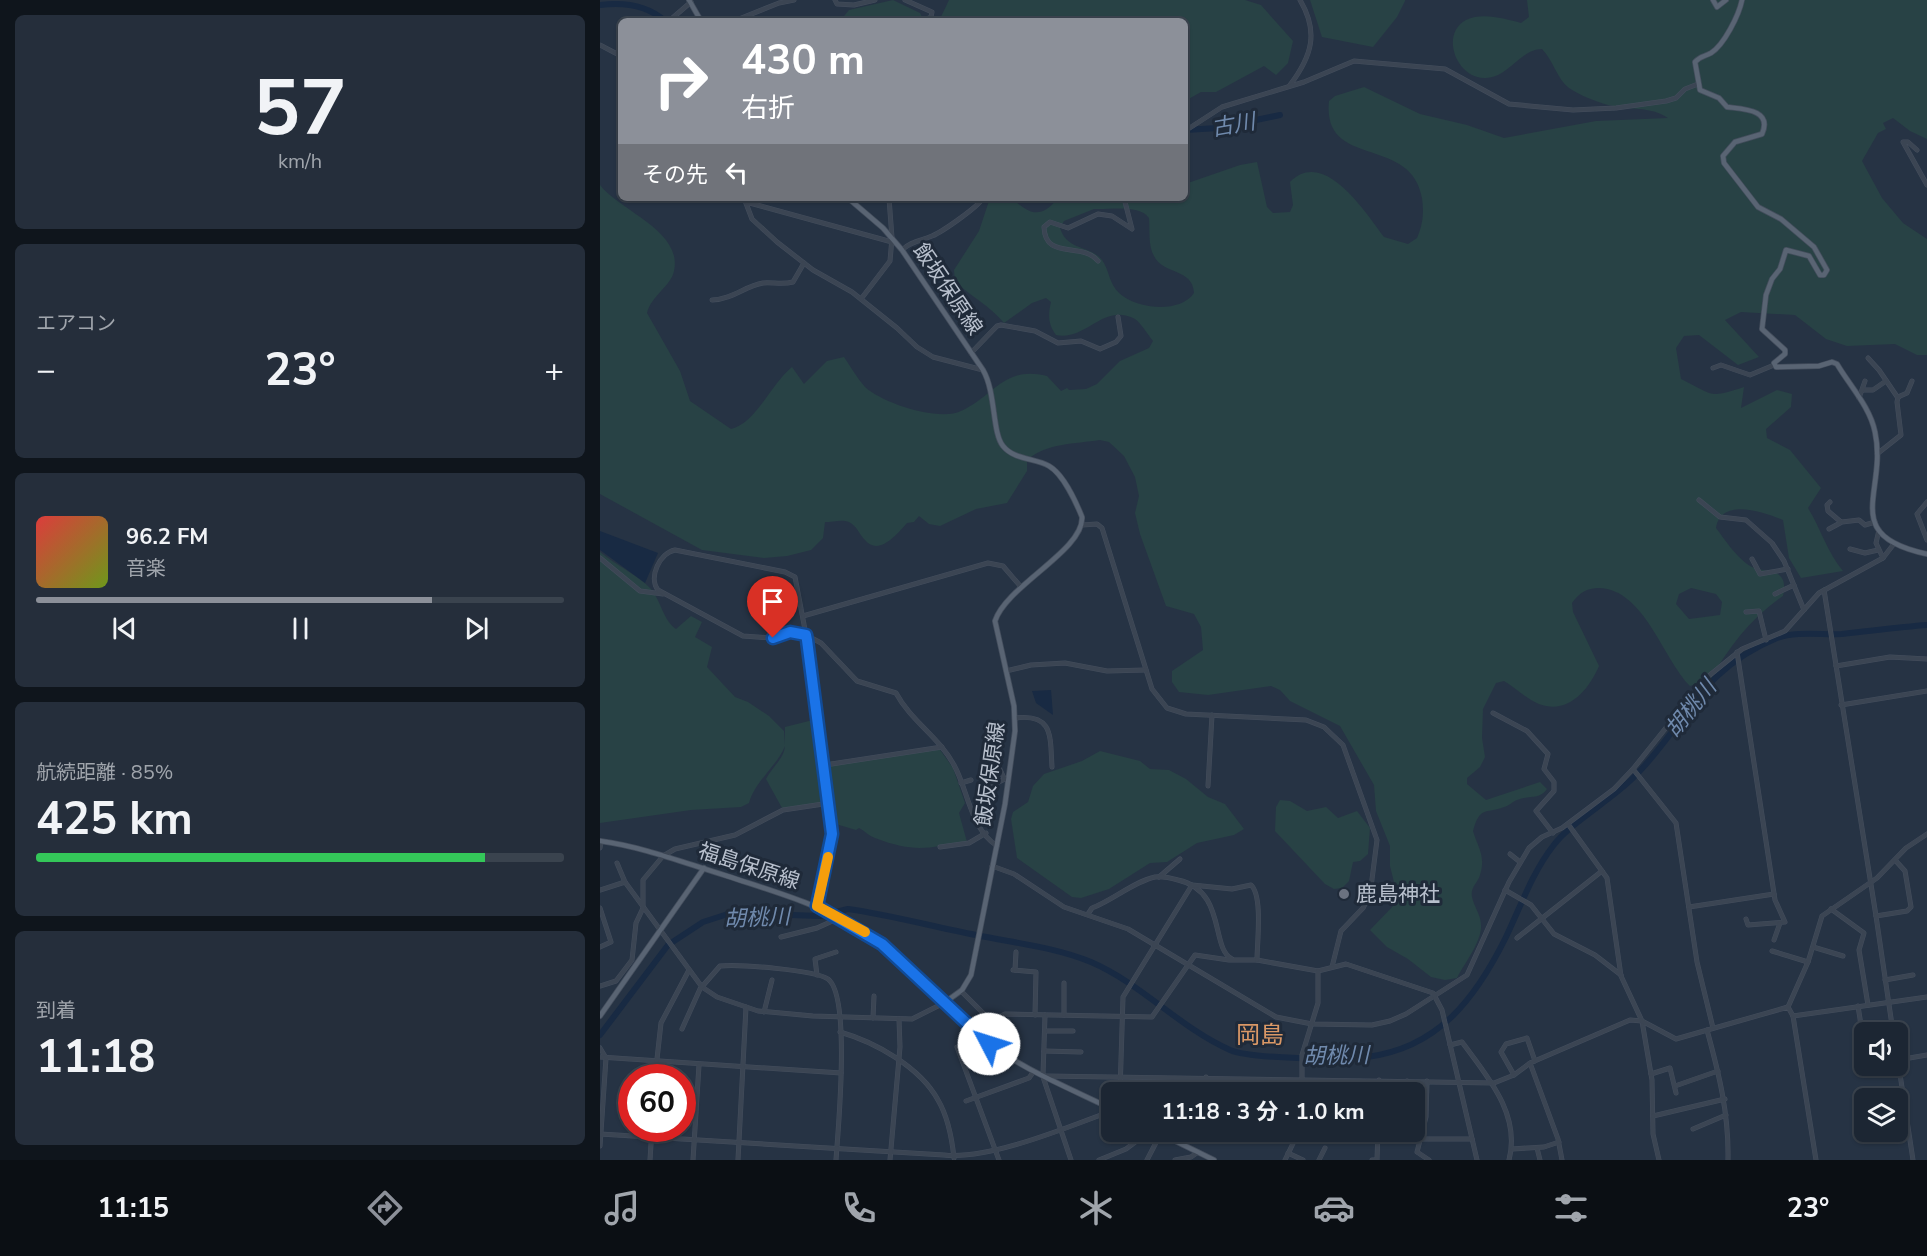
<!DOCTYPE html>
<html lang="ja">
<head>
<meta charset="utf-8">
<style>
	body { margin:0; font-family:"Nunito Sans","Noto Sans JP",sans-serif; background:#252e3b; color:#f1f3f6; height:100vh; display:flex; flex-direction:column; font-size:22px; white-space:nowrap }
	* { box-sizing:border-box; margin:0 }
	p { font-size:20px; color:#a0a5ac }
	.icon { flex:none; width:33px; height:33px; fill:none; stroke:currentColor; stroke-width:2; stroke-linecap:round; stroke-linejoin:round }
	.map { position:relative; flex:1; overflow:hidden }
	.details { display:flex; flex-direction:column; gap:15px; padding:15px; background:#0f151c; width:600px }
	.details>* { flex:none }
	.banner { position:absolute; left:18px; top:18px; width:570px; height:183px; border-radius:9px; box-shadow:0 2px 4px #0004,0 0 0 2px #3a434e; background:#8c9099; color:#fff; overflow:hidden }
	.fabs { position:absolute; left:1254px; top:1022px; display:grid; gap:12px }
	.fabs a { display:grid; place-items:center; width:54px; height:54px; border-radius:9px; background:#1c2633; box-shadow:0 2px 4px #0004,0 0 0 2px #3a434e; font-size:30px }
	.speed { position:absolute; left:18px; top:1064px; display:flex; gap:12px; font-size:30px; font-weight:700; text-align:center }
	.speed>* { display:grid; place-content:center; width:78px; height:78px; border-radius:50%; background:#1c2633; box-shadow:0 2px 4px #0004,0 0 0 2px #3a434e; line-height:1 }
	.speed .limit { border:9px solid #d22; background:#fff; color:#111 }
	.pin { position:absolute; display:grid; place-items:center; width:51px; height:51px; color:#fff; margin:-62px -26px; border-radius:50% 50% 50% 0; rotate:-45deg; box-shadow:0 0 6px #0007 }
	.pin .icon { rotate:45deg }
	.me { position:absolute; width:66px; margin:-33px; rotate:310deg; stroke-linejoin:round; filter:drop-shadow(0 0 4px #0008) }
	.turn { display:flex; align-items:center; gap:21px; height:126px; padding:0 24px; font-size:27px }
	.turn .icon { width:78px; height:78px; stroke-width:2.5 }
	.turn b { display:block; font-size:42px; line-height:51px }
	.then { display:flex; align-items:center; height:57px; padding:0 24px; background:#0003; gap:12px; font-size:22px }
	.big { font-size:45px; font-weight:700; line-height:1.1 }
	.details .tile { flex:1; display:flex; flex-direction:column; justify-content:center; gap:9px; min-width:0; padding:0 21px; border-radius:9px; background:#252e3b }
	.details .dial { align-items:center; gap:0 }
	.dial b { font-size:78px; line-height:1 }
	.song { display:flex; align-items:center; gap:18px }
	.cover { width:72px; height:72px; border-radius:9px; background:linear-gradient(135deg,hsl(0 70% 55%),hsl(80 70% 35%)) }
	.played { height:6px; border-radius:3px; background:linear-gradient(90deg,#8c9099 75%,#3a434e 75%) }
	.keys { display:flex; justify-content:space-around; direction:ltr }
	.heat { display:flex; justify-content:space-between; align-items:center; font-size:33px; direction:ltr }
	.charge { height:9px; border-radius:4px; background:linear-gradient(90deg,#34c759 85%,#3a434e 0) }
	.trip { position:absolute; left:501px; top:1082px; width:324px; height:60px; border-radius:9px; background:#1c2633; box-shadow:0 2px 4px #0004,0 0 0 2px #3a434e; font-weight:700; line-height:60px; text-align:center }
	.tab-bar { display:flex; height:96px; justify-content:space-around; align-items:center; background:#0b0f14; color:#a0a5ac }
	.tab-bar .icon { width:42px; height:42px }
	.tab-bar .active { color:#8c9099 }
	.tab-bar b { font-size:27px; color:#f1f3f6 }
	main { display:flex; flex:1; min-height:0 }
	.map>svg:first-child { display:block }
	.green { fill:#284245; fill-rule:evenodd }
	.water { fill:#182a43 }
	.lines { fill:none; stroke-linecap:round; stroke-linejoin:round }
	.river { stroke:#182a43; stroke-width:6 }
	.minor-casing { stroke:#444e5d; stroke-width:5 }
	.major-casing { stroke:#444e5d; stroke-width:6 }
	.minor { stroke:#3b4553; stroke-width:4 }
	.major { stroke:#596473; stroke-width:4.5 }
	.route-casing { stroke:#114b97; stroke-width:15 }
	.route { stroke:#1a73e8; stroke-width:10 }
	.slow { stroke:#f59e0b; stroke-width:10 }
	.worship-dot { fill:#6b7280; stroke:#1f2a39; stroke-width:2 }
	.labels { text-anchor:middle; stroke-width:6; stroke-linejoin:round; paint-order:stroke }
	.street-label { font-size:21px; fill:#b8c0cd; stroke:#1f2a39 }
	.poi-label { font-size:21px; fill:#b8c0cd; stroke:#1f2a39; text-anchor:start }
	.water-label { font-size:22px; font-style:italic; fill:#708aad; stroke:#1f2a39 }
	.quarter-label { font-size:24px; fill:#da9866; stroke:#1f2a39 }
</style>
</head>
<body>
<main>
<section class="details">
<div class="tile dial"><b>57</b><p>km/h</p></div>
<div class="tile"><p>エアコン</p>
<div class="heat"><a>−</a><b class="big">23°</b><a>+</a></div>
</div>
<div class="tile">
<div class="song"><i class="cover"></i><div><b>96.2 FM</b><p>音楽</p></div></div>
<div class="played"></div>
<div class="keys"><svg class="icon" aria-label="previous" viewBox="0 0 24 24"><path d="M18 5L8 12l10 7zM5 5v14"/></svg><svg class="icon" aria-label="pause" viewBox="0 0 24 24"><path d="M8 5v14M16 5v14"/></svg><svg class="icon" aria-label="next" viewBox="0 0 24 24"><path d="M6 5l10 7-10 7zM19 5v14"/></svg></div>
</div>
<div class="tile"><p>航続距離 · 85%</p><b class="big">425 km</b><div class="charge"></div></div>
<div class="tile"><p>到着</p><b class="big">11:18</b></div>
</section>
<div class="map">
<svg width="1327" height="1160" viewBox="0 0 1327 1160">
	<rect width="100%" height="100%" fill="#263344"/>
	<g class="green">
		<polygon points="293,0 320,13 322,17 313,21 240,21 249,10"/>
		<polygon points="349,0 645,0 661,5 693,41 688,63 676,75 664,66 616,92 601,92 585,101 585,21 339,21"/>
		<polygon points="710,0 805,0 805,1 797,17 773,47 722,37"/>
		<path d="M927 0H1327V139L1310 131 1293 118 1283 123 1286 129 1278 133 1262 161 1282 198 1303 223 1327 239V355H1317L1295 344 1247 346 1226 339 1195 315 1141 312 1125 320 1159 357 1138 365 1099 335 1084 336 1076 348 1081 379C1114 395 1108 399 1144 387L1141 408 1177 390 1192 394 1191 407 1166 429 1167 438 1190 450 1221 488 1208 508C1221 529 1227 552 1243 571L1201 578 1189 558 1183 520C1164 512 1121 497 1116 528 1125 540 1135 555 1147 564 1162 576 1190 563 1183 596 1151 618 1129 647 1110 680L1090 686C1063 659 1044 589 999 588 987 588 979 593 972 603L973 612 999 666C987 694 963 719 931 700 921 694 914 687 904 681L896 683 883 709 882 738 885 757 880 767 867 778V784L886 800 940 782 947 789C940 800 928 795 917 800 912 802 909 806 904 807 885 814 880 806 873 831 878 848 886 856 880 875 878 883 870 887 872 897 874 907 882 916 881 928 880 944 864 964 857 978L845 980 831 977 808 959 787 947 770 930 794 905 796 890 790 866V846L776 811 774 785 740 726 690 701 680 690 671 686 608 695 579 692 572 682V671L603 650 601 627 594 614 566 606 540 534 535 513 539 496 535 477 524 456 509 442 500 440C475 444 446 443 427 460V471L407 503 376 509 340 526 329 524 319 516 314 522 307 523C298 533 279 557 265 540 259 534 257 526 249 522 242 519 233 522 225 522L223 538 211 550 187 556 164 558 102 550 0 494V185C20 211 83 231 74 271 71 286 51 296 47 313L80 371 90 401 131 429C155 424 172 383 192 367L204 384 227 361 244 357C251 367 257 378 265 387 282 403 339 422 361 411 394 396 404 365 447 376L461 391 467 388 469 390 486 389 497 384 520 361 549 348 553 341C548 335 541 323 535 319 503 302 487 341 456 335 448 324 448 315 451 302L446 298 432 303 404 323C390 306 371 296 355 282L354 270 379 231 390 198H412C430 215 441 219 458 198H585V184L640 165 657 162 667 207 673 213 690 212 693 205 690 182C724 147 766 213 784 237L808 244 817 238C823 224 824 213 822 198 811 134 722 170 729 101L735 96 764 87 820 114 867 125 904 138 996 121 1068 118C1051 106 1027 110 1008 105 995 101 979 95 969 88 957 79 953 60 942 49 920 49 908 79 884 78 856 77 840 34 866 20 883 12 905 19 921 23L929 17ZM494 209C509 210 539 204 549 218 550 230 548 246 554 256 563 275 593 268 594 293 580 314 536 309 519 293 509 284 509 269 502 260 490 245 467 251 460 228L464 221ZM1091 588 1116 594 1122 602 1120 615 1089 619 1076 604 1079 594Z"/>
		<path d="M0 552C13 563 42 578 51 589 61 601 63 620 76 629L91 616 102 622 95 637 112 647 107 667 135 697 148 702 169 716 184 731 185 745V727L221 718 228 762 338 747 353 768 365 803 359 813 367 842C326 848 315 853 275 838 269 836 265 831 259 828L256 830 229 822 228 805 182 808 166 779C172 767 184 759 185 746 177 766 155 781 149 803L141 807 91 810 0 823Z"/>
		<polygon points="500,751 540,761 550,769 569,770 586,779 608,797 625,804 644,829 634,835 597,843 567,862 550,863 509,889 481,898 472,897 417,858 411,819 413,812 428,802 433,786 444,774 482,761"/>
		<polygon points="680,800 690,801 707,811 726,807 738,818 757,811 770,828 768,854 760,861 753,862 749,881 742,888 734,889 725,884 675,831 676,807"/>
	</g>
	<g class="water">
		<polygon points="0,531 58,553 45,583 0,550"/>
		<polygon points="451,690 453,715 436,703 432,691"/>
	</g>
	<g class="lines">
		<g class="river">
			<path d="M0 5C24 2 47 5 65 21"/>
			<polyline points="585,130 618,128 680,115"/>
			<path d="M0 1035 68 945 103 922 131 913 220 916 248 909C291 915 334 927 376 935 414 943 455 947 491 962 542 984 580 1028 630 1050 650 1059 744 1060 767 1057 838 1048 875 999 905 939 920 908 932 873 953 846 970 823 1010 801 1033 778 1088 724 1097 671 1177 638 1196 631 1222 635 1242 634 1271 631 1299 627 1327 625"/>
		</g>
		<g class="minor-casing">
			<g id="minor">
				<polyline points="235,0 237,4 254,5 275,0"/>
				<polyline points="305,0 332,12 331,17 322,21"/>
				<polyline points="69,21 91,2"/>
				<polyline points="134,21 179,3 194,0"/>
				<polyline points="0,45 21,56"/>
				<path d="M690 85C712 56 719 32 700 0"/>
				<polyline points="585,131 622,107 704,82 754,61 845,69 909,104 973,110 1016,108 1066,101 1076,98 1085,89 1098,84"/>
				<polyline points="1317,150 1308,142 1303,142 1327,185"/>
				<polyline points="144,198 152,219 177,242 213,270 252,292 297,328 317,347 333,357 383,370"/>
				<polyline points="146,202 292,242"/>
				<path d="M302 250C311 241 321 241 332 236 342 232 378 207 383 198"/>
				<path d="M498 261C482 241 445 261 444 227L450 222 468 228 498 214 512 216 532 229 524 198"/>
				<polyline points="261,299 290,261 292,238 289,198"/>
				<path d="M112 300C133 299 145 286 163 283 173 282 182 285 193 282L204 263"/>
				<polyline points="371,353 397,326 401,325 435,331 458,343 481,341 500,349 516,342 521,336 518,317"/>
				<polyline points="1268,358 1279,370 1298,398"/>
				<polyline points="1113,368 1121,365 1150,375 1174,365"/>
				<polyline points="1263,390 1273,390 1286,381"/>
				<polyline points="1259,398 1265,381"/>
				<polyline points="1277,454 1301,435 1297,402 1298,397 1307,393 1312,381"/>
				<polyline points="1099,500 1120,517 1146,520 1172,543 1184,561 1204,610"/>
				<polyline points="1230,502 1227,505 1228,511 1241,522"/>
				<polyline points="1327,502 1317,514 1327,540"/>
				<polyline points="482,525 497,524 502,528 552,689 567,708 586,714 706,720 724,727 743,745 777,840 770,895 763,908 741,931 732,967"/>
				<polyline points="1229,529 1242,522 1259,520 1265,525 1275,522"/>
				<polyline points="1279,530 1276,543 1283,558"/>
				<polyline points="1250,549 1265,553 1278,550"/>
				<polyline points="0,558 40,591 63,594"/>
				<polyline points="1152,559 1160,574 1188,569"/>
				<polyline points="1224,590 1276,916"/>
				<polyline points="1175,594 1194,585"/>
				<polyline points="1146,612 1159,611 1166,640"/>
				<polyline points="203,616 388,563 403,566 421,587"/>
				<polyline points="1137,652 1175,900 1185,922 1148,925 1146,919"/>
				<polyline points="1236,666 1290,657 1327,659"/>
				<polyline points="406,671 431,665 465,663 507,671 546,670"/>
				<polyline points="1241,705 1327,691"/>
				<polyline points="893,713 927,731 948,754 944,769 954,782 954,791 936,811 953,833"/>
				<path d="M415 718C454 713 450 737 452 767"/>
				<polyline points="388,758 395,759 404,778 408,780"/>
				<polyline points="225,765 342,747"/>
				<polyline points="1033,769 1076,823 1097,962 1113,1028"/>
				<polyline points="361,783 371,780"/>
				<polyline points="608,786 612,715"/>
				<polyline points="382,790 405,779"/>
				<polyline points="968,824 1007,878 1021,976 1042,1021 1052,1080 1053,1134 1059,1160"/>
				<polyline points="340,847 369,843 386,833"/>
				<polyline points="0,848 1,841"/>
				<polyline points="910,854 920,862"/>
				<polyline points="17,863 25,882"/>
				<polyline points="392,866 414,874 464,907 528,929 676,1017 712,1024 772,1025 790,1021 806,1014 867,975 909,882 929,848 942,837 962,828 1014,789 1033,769 1105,679 1142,649 1185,631 1219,593 1283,558 1293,545"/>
				<polyline points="559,877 580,859"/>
				<polyline points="0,890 25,882 102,987 117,997 158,1011 213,1016 312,1019 344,1003"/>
				<polyline points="905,890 931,905 954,934 995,955 1021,975"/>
				<path d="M217 906 231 845 232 826 206 635 190 632 171 638 143 636 58 590C48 577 60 553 75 550L185 572 195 577 206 635 221 643 257 681 296 693C311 721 339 737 354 765 368 790 370 828 397 846"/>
				<polyline points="1089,907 1174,894"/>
				<polyline points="0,908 11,942 0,947"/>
				<polyline points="1231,909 1264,933 1259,950 1268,1005"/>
				<path d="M488 914 492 908C513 900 533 882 555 877 562 876 571 878 578 880 627 891 610 948 632 959"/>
				<polyline points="181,937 217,928 239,918"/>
				<polyline points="917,938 1002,871"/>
				<polyline points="1174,940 1180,923"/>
				<polyline points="1213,947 1243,956"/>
				<polyline points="1172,951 1208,962"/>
				<polyline points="413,970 436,972 435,1015"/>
				<polyline points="415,970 416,952"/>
				<polyline points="217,975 215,959 236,952"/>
				<polyline points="1285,980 1313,975"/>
				<polyline points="0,986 16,981 32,960 36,923 43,908 43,880 63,856 75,849 135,835 183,810 230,803"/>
				<polyline points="361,991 391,1021 405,1014 552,1017 595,955 629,960 657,960 718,971 746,964 833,993 842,1010 877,1160"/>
				<polyline points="1258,1006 1264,1044"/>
				<polyline points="1188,1007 1208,962 1222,916 1277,878 1306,848 1327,834"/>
				<polyline points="164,1012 172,980"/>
				<polyline points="464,1015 464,983"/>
				<polyline points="1193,1016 1216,1160"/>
				<polyline points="273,1018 274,996"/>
				<path d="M82 1029 100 989 120 966C138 964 215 970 228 979 251 996 238 1130 236 1160"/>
				<path d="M1107 1030C1119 1074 1129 1114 1128 1160"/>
				<polyline points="445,1031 473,1031"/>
				<path d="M240 1032C275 1042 320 1067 338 1100 348 1117 352 1139 354 1158"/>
				<polyline points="374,1032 391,1021"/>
				<polyline points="1293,1032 1276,916 1307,911 1311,907 1305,871 1295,860"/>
				<path d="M850 1045 862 1042C887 1076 921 1114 909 1160"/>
				<polyline points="357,1047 399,1160"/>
				<polyline points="0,1048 6,1058 0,1146"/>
				<polyline points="444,1051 481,1052"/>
				<polyline points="0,1057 241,1073"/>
				<polyline points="1298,1060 1327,1055"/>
				<polyline points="1298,1061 1313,1160"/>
				<polyline points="930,1063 958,1139 962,1160"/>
				<polyline points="442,1074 471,1160"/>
				<polyline points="1051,1074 1070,1068 1076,1093"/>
				<polyline points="443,1075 445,1015"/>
				<polyline points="914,1075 901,1052 906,1044 927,1038 935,1061"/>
				<polyline points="445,1076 894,1083 914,1075 930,1063 1030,1020 1042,1021 1076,1039 1188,1007 1193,1016 1327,997"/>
				<polyline points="55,1077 61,1023 89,970"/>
				<polyline points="827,1081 826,1117 817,1152 829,1160"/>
				<polyline points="1075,1086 1118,1071"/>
				<path d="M520 1092 523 997 592 885 632 889 651 885C663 896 657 943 657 960"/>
				<polyline points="606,1092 606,1077"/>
				<polyline points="702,1092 702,1055 718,1003 718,971"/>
				<polyline points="779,1092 779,1080"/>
				<polyline points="806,1092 807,1081"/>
				<polyline points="366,1101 429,1078 434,1071"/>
				<polyline points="1053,1116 1125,1099"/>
				<polyline points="1093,1129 1126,1115"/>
				<polyline points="723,1131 728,1137 777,1139"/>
				<path d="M0 1134 344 1155C388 1160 463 1129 506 1113L510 1108"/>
				<polyline points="820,1139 872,1139"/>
				<polyline points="937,1148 940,1160"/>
				<polyline points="912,1149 944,1147 959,1142"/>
				<polyline points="688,1153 703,1160"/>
				<polyline points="50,1160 52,1128"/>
				<polyline points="93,1160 99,1065"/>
				<polyline points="138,1160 146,1007"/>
				<polyline points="290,1160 300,1047 299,1019"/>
				<polyline points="499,1160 526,1149 550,1131"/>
				<polyline points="547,1160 562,1131"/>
				<polyline points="575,1160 591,1157 598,1152"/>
				<polyline points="685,1160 699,1131"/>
				<polyline points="719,1160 725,1148"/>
				<polyline points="772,1160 777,1160 778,1131"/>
			</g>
		</g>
		<g class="major-casing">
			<g id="major">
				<polyline points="89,0 101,21"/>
				<polyline points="1113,0 1117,7 1126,0"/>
				<path d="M1142 0C1139 15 1124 45 1111 53 1104 57 1100 56 1095 62L1100 90 1119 98 1127 107C1142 109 1173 109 1162 134L1135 142 1123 156 1124 163 1158 207 1181 219 1214 247 1227 270 1224 275H1220L1209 256 1186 250 1180 269 1172 279 1166 295 1162 329 1185 350V354L1174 363 1176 367 1219 366 1232 362 1237 364C1250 386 1270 407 1275 432 1288 492 1238 535 1327 554"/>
				<path d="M248 198 283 228 302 250 383 370C396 392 392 433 403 446 414 460 435 458 449 466 463 474 476 502 482 517 484 550 406 586 395 621L414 706 415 731 405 804 371 975 362 990 344 1003"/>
				<path d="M0 841C44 847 84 863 127 876 175 892 223 905 266 933 310 961 339 1005 380 1037 419 1068 467 1087 512 1109"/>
				<polyline points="0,1016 104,868"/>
				<polyline points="555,1131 614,1160"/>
			</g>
		</g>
		<use href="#minor" class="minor"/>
		<use href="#major" class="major"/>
	</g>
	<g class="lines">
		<g class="route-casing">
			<polyline id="route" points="173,638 190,632 206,635 207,640 232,834 217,906 282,944 389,1044"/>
		</g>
		<use href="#route" class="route"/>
		<polyline class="slow" points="228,857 217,906 265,932"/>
	</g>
	<circle class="worship-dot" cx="744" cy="894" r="6"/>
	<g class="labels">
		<g class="street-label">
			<text transform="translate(348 289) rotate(56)" y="7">飯坂保原線</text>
			<text transform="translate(390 774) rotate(-82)" y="7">飯坂保原線</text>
			<text transform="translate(149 866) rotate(18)" y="7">福島保原線</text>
		</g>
		<g class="poi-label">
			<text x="756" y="901">鹿島神社</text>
		</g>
		<g class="water-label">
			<text transform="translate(633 124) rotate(-10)" y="8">古川</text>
			<text transform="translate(1090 708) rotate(-51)" y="8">胡桃川</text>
			<text transform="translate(157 917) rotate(-2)" y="8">胡桃川</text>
			<text transform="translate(736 1055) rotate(-1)" y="8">胡桃川</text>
		</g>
		<g class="quarter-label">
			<text x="660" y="1043">岡島</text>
		</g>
	</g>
</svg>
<div class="fabs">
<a><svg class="icon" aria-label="sound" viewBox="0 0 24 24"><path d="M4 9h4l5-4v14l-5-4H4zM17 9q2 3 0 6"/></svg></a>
<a><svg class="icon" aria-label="layers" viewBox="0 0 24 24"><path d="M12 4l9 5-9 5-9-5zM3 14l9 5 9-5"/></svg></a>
</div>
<div class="speed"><div class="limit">60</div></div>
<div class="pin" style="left:173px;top:638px;background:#d93025"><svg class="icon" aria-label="arrive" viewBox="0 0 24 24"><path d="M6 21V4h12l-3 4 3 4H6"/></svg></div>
<svg class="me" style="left:389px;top:1044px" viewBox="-20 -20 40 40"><circle r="19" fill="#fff"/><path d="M0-13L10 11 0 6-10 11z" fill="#1a73e8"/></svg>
<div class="trip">11:18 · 3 分 · 1.0 km</div>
<div class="banner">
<div class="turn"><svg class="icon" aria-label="right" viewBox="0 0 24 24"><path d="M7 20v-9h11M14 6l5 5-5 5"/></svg><div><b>430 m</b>右折</div></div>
<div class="then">その先<svg class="icon" aria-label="left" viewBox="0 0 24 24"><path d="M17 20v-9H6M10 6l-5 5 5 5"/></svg></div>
</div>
</div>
</main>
<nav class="tab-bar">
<b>11:15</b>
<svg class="icon active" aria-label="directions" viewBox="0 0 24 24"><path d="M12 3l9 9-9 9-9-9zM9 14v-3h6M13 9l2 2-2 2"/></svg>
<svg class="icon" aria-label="music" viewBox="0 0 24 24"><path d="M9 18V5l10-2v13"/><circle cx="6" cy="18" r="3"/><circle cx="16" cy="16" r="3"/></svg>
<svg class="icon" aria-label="phone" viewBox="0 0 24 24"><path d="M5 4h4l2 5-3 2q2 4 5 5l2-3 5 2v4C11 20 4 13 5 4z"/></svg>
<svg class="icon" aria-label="climate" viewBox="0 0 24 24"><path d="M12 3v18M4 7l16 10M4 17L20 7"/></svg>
<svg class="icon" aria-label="car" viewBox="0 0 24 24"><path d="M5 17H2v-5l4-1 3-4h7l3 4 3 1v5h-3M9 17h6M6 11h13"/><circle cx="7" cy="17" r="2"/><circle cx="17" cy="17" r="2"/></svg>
<svg class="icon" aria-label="filters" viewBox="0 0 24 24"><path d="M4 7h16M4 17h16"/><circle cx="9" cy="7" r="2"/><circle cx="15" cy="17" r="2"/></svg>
<b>23°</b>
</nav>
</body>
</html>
